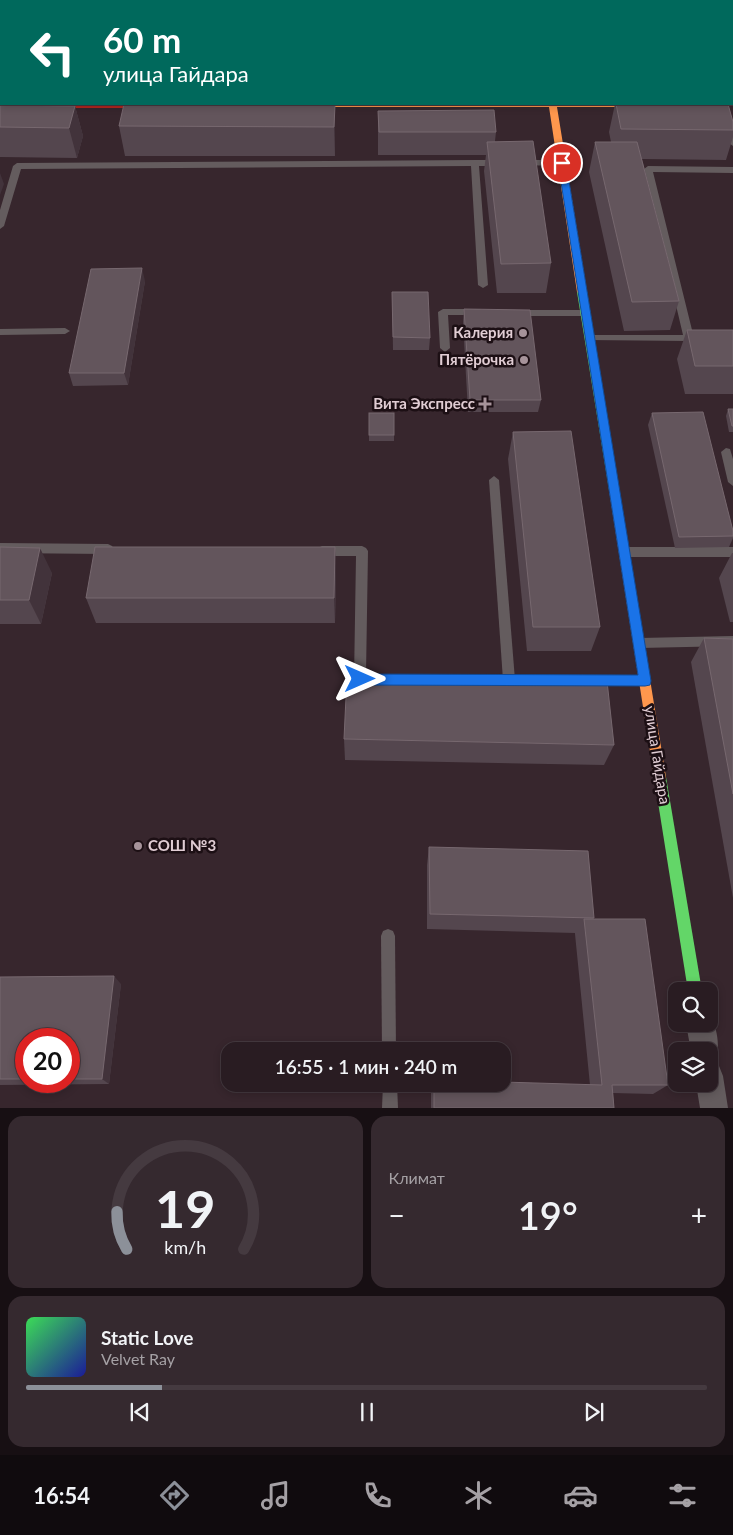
<!DOCTYPE html>
<html lang="ru">
<head>
<meta charset="utf-8">
<style>
	body { margin:0; font-family:Lato,sans-serif; background:#35292f; color:#f1f3f6; height:100vh; display:flex; flex-direction:column; font-size:19px; white-space:nowrap }
	* { box-sizing:border-box; margin:0 }
	p { font-size:16px; color:#a5a1a5 }
	.icon { flex:none; width:28px; height:28px; fill:none; stroke:currentColor; stroke-width:2; stroke-linecap:round; stroke-linejoin:round }
	.map { position:relative; height:1108px; overflow:hidden }
	.details { display:flex; flex-direction:column; gap:8px; padding:8px; background:#170f13; flex:1 }
	.details>* { flex:none }
	.guide { position:absolute; left:0px; top:0px; width:734px; height:105px; box-shadow:0 2px 8px #0003,0 0 0 1px #453a40; background:#00695c; color:#fff; overflow:hidden }
	.buttons { position:absolute; left:668px; top:982px; display:grid; gap:10px }
	.buttons a { display:grid; place-items:center; width:50px; height:50px; border-radius:10px; background:#291c22; box-shadow:0 2px 8px #0003,0 0 0 1px #453a40; font-size:25px }
	.speed { position:absolute; left:15px; top:1028px; display:flex; gap:10px; font-size:25px; font-weight:700; text-align:center }
	.speed>* { display:grid; place-content:center; width:65px; height:65px; border-radius:50%; background:#291c22; box-shadow:0 2px 8px #0003,0 0 0 1px #453a40; line-height:1 }
	.speed .limit { border:8px solid #d22; background:#fff; color:#111 }
	.pin { position:absolute; display:grid; place-items:center; width:42px; height:42px; color:#fff; margin:-21px; border:2px solid #fff; border-radius:50%; box-shadow:0 1px 5px #0007 }
	.me { position:absolute; width:55px; margin:-28px; rotate:90deg; stroke-linejoin:round; filter:drop-shadow(0 0 4px #0008) }
	.turn { display:flex; align-items:center; gap:18px; height:105px; padding:0 20px; font-size:22px }
	.turn .icon { width:65px; height:65px; stroke-width:2.5 }
	.turn b { display:block; font-size:35px; line-height:42px }
	.big { font-size:38px; font-weight:600; line-height:1.1 }
	.details .widget { flex:1; display:flex; flex-direction:column; justify-content:center; gap:8px; min-width:0; padding:0 18px; border-radius:15px; background:#35292f }
	.details .dial { align-items:center; gap:0 }
	.dial svg { height:130px; overflow:visible; fill:none; stroke:#453a40; stroke-width:7; stroke-linecap:round; text-anchor:middle }
	.dial text { fill:#f1f3f6; stroke:none }
	.song { display:flex; align-items:center; gap:15px }
	.cover { width:60px; height:60px; border-radius:8px; background:linear-gradient(135deg,hsl(130 70% 55%),hsl(240 70% 35%)) }
	.played { height:5px; border-radius:2px; background:linear-gradient(90deg,#8c9099 20%,#453a40 20%) }
	.keys { display:flex; justify-content:space-around; direction:ltr }
	.heat { display:flex; justify-content:space-between; align-items:center; font-size:28px; direction:ltr }
	.details .tiles { flex:1; display:grid; gap:8px; grid-template-columns:1fr 1fr }
	.widget:last-child { grid-column:span 2 }
	.trip { position:absolute; left:221px; top:1042px; width:290px; height:50px; border-radius:15px; background:#291c22; box-shadow:0 2px 8px #0003,0 0 0 1px #453a40; font-weight:600; line-height:50px; text-align:center }
	.tabs { display:flex; height:80px; justify-content:space-around; align-items:center; background:#100b0e; color:#a5a1a5 }
	.tabs .icon { width:35px; height:35px }
	.tabs .current { color:#8c9099 }
	.tabs b { font-size:22px; color:#f1f3f6 }
	.map>svg:first-child { display:block }
	.lines { fill:none; stroke-linecap:round; stroke-linejoin:round }
	.lane { fill:#645c5e; fill-rule:evenodd }
	.street { fill:#645c5e; fill-rule:evenodd }
	.fast { fill:#63d668; fill-rule:evenodd }
	.slow { fill:#ff974d; fill-rule:evenodd }
	.jam { fill:#b3261e; fill-rule:evenodd }
	.wall { fill:#54464e; fill-rule:evenodd }
	.shaded-wall { fill:#42333b }
	.building { fill:#63555c; stroke:#77686f }
	.route { fill:#1a73e8; stroke:#114b97 }
	.poi-dot { fill:#a6939a; stroke:#1c0f14; stroke-width:2 }
	.labels { text-anchor:middle; stroke-width:5; stroke-linejoin:round; paint-order:stroke }
	.poi-label { font-size:15px; font-weight:bold; fill:#e1cdd4; stroke:#1c0f14; text-anchor:end }
	.street-label { font-size:15px; fill:#e1cdd4; stroke:#1c0f14 }
</style>
</head>
<body>
<div class="map">
<svg width="733" height="1108" viewBox="0 0 733 1108">
	<rect width="100%" height="100%" fill="#37262d"/>
	<g class="lines">
		<g class="lane">
			<polygon points="352,0 360,0 360,1 353,1"/>
			<polygon points="448,0 456,0 456,1 449,1"/>
			<polygon points="608,0 616,0 616,1 609,1"/>
			<polygon points="719,104 727,104 733,127 733,146 729,143"/>
			<polygon points="475,160 500,160 504,163 500,166 479,166 488,285 483,288 478,285 471,166 21,169 4,226 0,229 0,210 13,166 17,163"/>
			<polygon points="521,160 562,160 566,163 562,166 518,165 518,161"/>
			<polygon points="648,166 733,167 733,173 653,172 694,338 689,341 587,340 585,338 590,335 683,335 644,169"/>
			<polygon points="443,309 479,309 484,312 479,315 448,315 450,348 445,352 440,348 438,312"/>
			<polygon points="515,310 586,310 591,313 586,316 515,316 510,313"/>
			<polygon points="65,328 70,331 65,334 0,335 0,329"/>
			<polygon points="726,448 730,449 733,459 733,486 728,482 721,452"/>
			<polygon points="494,476 499,480 515,680 513,684 509,685 505,684 503,680 489,480"/>
			<polygon points="0,543 108,544 112,546 114,549 112,552 108,554 0,553"/>
			<polygon points="322,546 362,546 366,548 368,551 366,674 375,675 377,679 375,683 371,684 356,683 354,679 356,556 322,556 318,554 316,551 318,548"/>
			<polygon points="625,547 733,547 733,557 625,557 621,555 619,552 621,549"/>
			<polygon points="733,636 733,646 640,648 636,647 634,643 636,639 640,638"/>
			<polygon points="574,675 643,676 647,677 649,681 647,685 643,686 574,685 570,684 568,680 570,676"/>
			<polygon points="388,929 393,931 395,936 396,1051 382,1051 381,936 383,931"/>
			<polygon points="383,1084 397,1084 398,1108 382,1108"/>
		</g>
		<g class="street">
			<rect x="528" y="0" width="14" height="1"/>
			<path d="M709 1014C717 1026 721 1047 715 1061L711 1063 719 1066 723 1076 728 1108H700L696 1084H709V1051H691L686 1024H709Z"/>
		</g>
		<g class="fast">
			<polygon points="582,289 587,292 619,490 614,494 609,490 577,292"/>
			<polygon points="660,771 665,773 666,777 702,991 688,991 654,777 655,773"/>
		</g>
		<g class="slow">
			<polygon points="294,104 655,104 656,105 652,107 557,107 587,292 582,295 577,292 549,107 294,107"/>
			<polygon points="614,486 619,490 666,777 665,781 660,783 655,781 654,777 609,490"/>
		</g>
		<polygon class="jam" points="0,104 163,104 166,106 162,108 0,108"/>
	</g>
	<g class="wall">
		<polygon points="176,0 351,0 351,1"/>
		<polygon points="558,0 605,0 606,1 558,1"/>
		<polygon points="1,11 1,34 0,30 0,15"/>
		<polygon points="732,14 733,14 733,81 732,80"/>
		<rect x="0" y="44" width="1" height="45"/>
		<polygon points="615,104 728,104 733,122 733,137 726,160 642,159 679,301 670,330 624,331 589,172 595,142 611,142 609,132"/>
		<polygon points="0,105 75,106 83,136 77,158 0,157"/>
		<polygon points="335,105 335,156 125,156 119,126"/>
		<polygon points="378,111 496,132 495,141 551,263 546,293 497,293 484,171 486,155 378,155"/>
		<polygon points="145,281 128,385 73,386 69,373"/>
		<polygon points="392,292 430,338 429,350 393,350"/>
		<polygon points="464,309 541,400 538,412 468,412 463,322"/>
		<polygon points="687,330 733,330 733,394 685,394 677,359"/>
		<polygon points="728,409 733,409 733,432 729,432 726,416"/>
		<polygon points="369,413 394,435 394,441 369,441"/>
		<polygon points="652,413 733,531 733,538 729,547 675,548 648,425"/>
		<polygon points="513,432 600,627 591,651 527,651 508,459"/>
		<polygon points="0,547 52,573 41,624 0,624"/>
		<polygon points="732,553 733,553 733,622 730,622 719,578"/>
		<polygon points="336,573 335,623 96,623 86,598"/>
		<polygon points="704,638 733,639 733,898 691,662"/>
		<polygon points="344,739 614,745 604,765 345,760"/>
		<polygon points="429,847 594,918 593,919 668,1085 653,1094 613,1093 614,1108 431,1108 431,1090 433,1084 590,1085 575,934 575,933 427,929 427,865"/>
		<path d="M0 977 121 984 109 1084 0 1085ZM26 1039H69V1081H26Z"/>
	</g>
	<g class="shaded-wall">
		<polygon points="45,0 58,0 57,1 45,1"/>
		<polygon points="335,105 335,156 334,127"/>
		<polygon points="75,106 83,136 77,158 69,128"/>
		<polygon points="0,173 4,184 0,195"/>
		<polygon points="142,268 145,281 128,385 124,373"/>
		<polygon points="335,547 336,573 335,623 334,598"/>
		<polygon points="40,548 52,573 41,624 29,600"/>
		<polygon points="114,976 121,984 109,1084 102,1079"/>
	</g>
	<g class="building">
		<rect x="5" y="0" width="40" height="1"/>
		<rect x="473" y="0" width="37" height="1"/>
		<polygon points="565,0 605,0 606,1 565,1"/>
		<polygon points="1,11 1,22 0,22 0,15"/>
		<polygon points="732,14 733,14 733,32 732,31"/>
		<rect x="0" y="44" width="1" height="22"/>
		<polygon points="124,104 335,105 334,127 119,126"/>
		<polygon points="616,104 728,104 733,122 733,130 621,129"/>
		<polygon points="0,105 75,106 69,128 0,127"/>
		<polygon points="494,110 496,132 379,132 378,111"/>
		<polygon points="533,141 551,263 501,264 487,142"/>
		<polygon points="595,142 637,142 679,301 632,302"/>
		<polygon points="142,268 124,373 69,373 91,269"/>
		<polygon points="392,292 428,292 430,338 393,337"/>
		<polygon points="464,309 530,310 541,400 470,400"/>
		<polygon points="687,330 733,330 733,366 695,366"/>
		<polygon points="728,409 733,409 733,426 732,426"/>
		<polygon points="703,412 733,531 733,536 679,537 652,413"/>
		<rect x="369" y="413" width="25" height="22"/>
		<polygon points="571,431 600,627 533,627 513,432"/>
		<polygon points="0,547 40,548 29,600 0,600"/>
		<polygon points="95,547 335,547 334,598 86,598"/>
		<polygon points="704,638 733,639 733,794"/>
		<polygon points="347,676 607,681 614,745 344,739"/>
		<polygon points="429,847 588,851 594,918 430,914"/>
		<polygon points="584,919 645,919 668,1085 612,1085 614,1108 434,1108 434,1084 502,1084 502,1082 602,1085"/>
		<polygon points="114,976 102,1079 69,1079 69,1039 26,1039 26,1079 0,1079 0,977"/>
	</g>
	<polygon class="route" points="562,160 566,163 651,681 650,685 645,686 360,685 356,683 354,679 356,675 360,674 638,675 558,163"/>
	<g class="poi-dot">
		<circle cx="523" cy="333" r="5"/>
		<circle cx="524" cy="360" r="5"/>
		<path d="M482.5 396.5h5v5h5v5h-5v5h-5v-5h-5v-5h5z"/>
		<circle cx="138" cy="846" r="5"/>
	</g>
	<g class="labels">
		<g class="poi-label">
			<text x="513" y="338">Калерия</text>
			<text x="514" y="365">Пятёрочка</text>
			<text x="475" y="409">Вита Экспресс</text>
			<text x="148" y="851" text-anchor="start">СОШ №3</text>
		</g>
		<g class="street-label">
			<text transform="translate(657 755) rotate(81)" y="5">улица Гайдара</text>
		</g>
	</g>
</svg>
<div class="buttons">
<a><svg class="icon" aria-label="search" viewBox="0 0 24 24"><circle cx="10" cy="10" r="6"/><path d="M15 15l6 6"/></svg></a>
<a><svg class="icon" aria-label="layers" viewBox="0 0 24 24"><path d="M12 4l9 5-9 5-9-5zM3 14l9 5 9-5"/></svg></a>
</div>
<div class="speed"><div class="limit">20</div></div>
<div class="pin" style="left:562px;top:163px;background:#d93025"><svg class="icon" aria-label="arrive" viewBox="0 0 24 24"><path d="M6 21V4h12l-3 4 3 4H6"/></svg></div>
<svg class="me" style="left:360px;top:679px" viewBox="-20 -20 40 40"><path d="M0-17L14 15 0 8-14 15z" fill="#1a73e8" stroke="#fff" stroke-width="4"/></svg>
<div class="trip">16:55 · 1 мин · 240 m</div>
<div class="guide">
<div class="turn"><svg class="icon" aria-label="left" viewBox="0 0 24 24"><path d="M17 20v-9H6M10 6l-5 5 5 5"/></svg><div><b>60 m</b>улица Гайдара</div></div>
</div>
</div>
<section class="details">
<div class="tiles">
<div class="widget dial"><svg viewBox="0 0 100 80">
<path d="M14 69A42 42 0 1 1 86 69"/>
<path d="M14 69A42 42 0 0 1 8 46" stroke="#8c9099"/>
<text x="50" y="56" font-size="32" font-weight="700">19</text>
<text x="50" y="72" font-size="11">km/h</text>
</svg></div>
<div class="widget"><p>Климат</p>
<div class="heat"><a>−</a><b class="big">19°</b><a>+</a></div>
</div>
<div class="widget">
<div class="song"><i class="cover"></i><div><b>Static Love</b><p>Velvet Ray</p></div></div>
<div class="played"></div>
<div class="keys"><svg class="icon" aria-label="previous" viewBox="0 0 24 24"><path d="M18 5L8 12l10 7zM5 5v14"/></svg><svg class="icon" aria-label="pause" viewBox="0 0 24 24"><path d="M8 5v14M16 5v14"/></svg><svg class="icon" aria-label="next" viewBox="0 0 24 24"><path d="M6 5l10 7-10 7zM19 5v14"/></svg></div>
</div>
</div>
</section>
<nav class="tabs">
<b>16:54</b>
<svg class="icon current" aria-label="directions" viewBox="0 0 24 24"><path d="M12 3l9 9-9 9-9-9zM9 14v-3h6M13 9l2 2-2 2"/></svg>
<svg class="icon" aria-label="music" viewBox="0 0 24 24"><path d="M9 18V5l10-2v13"/><circle cx="6" cy="18" r="3"/><circle cx="16" cy="16" r="3"/></svg>
<svg class="icon" aria-label="phone" viewBox="0 0 24 24"><path d="M5 4h4l2 5-3 2q2 4 5 5l2-3 5 2v4C11 20 4 13 5 4z"/></svg>
<svg class="icon" aria-label="climate" viewBox="0 0 24 24"><path d="M12 3v18M4 7l16 10M4 17L20 7"/></svg>
<svg class="icon" aria-label="car" viewBox="0 0 24 24"><path d="M5 17H2v-5l4-1 3-4h7l3 4 3 1v5h-3M9 17h6M6 11h13"/><circle cx="7" cy="17" r="2"/><circle cx="17" cy="17" r="2"/></svg>
<svg class="icon" aria-label="filters" viewBox="0 0 24 24"><path d="M4 7h16M4 17h16"/><circle cx="9" cy="7" r="2"/><circle cx="15" cy="17" r="2"/></svg>
</nav>
</body>
</html>
